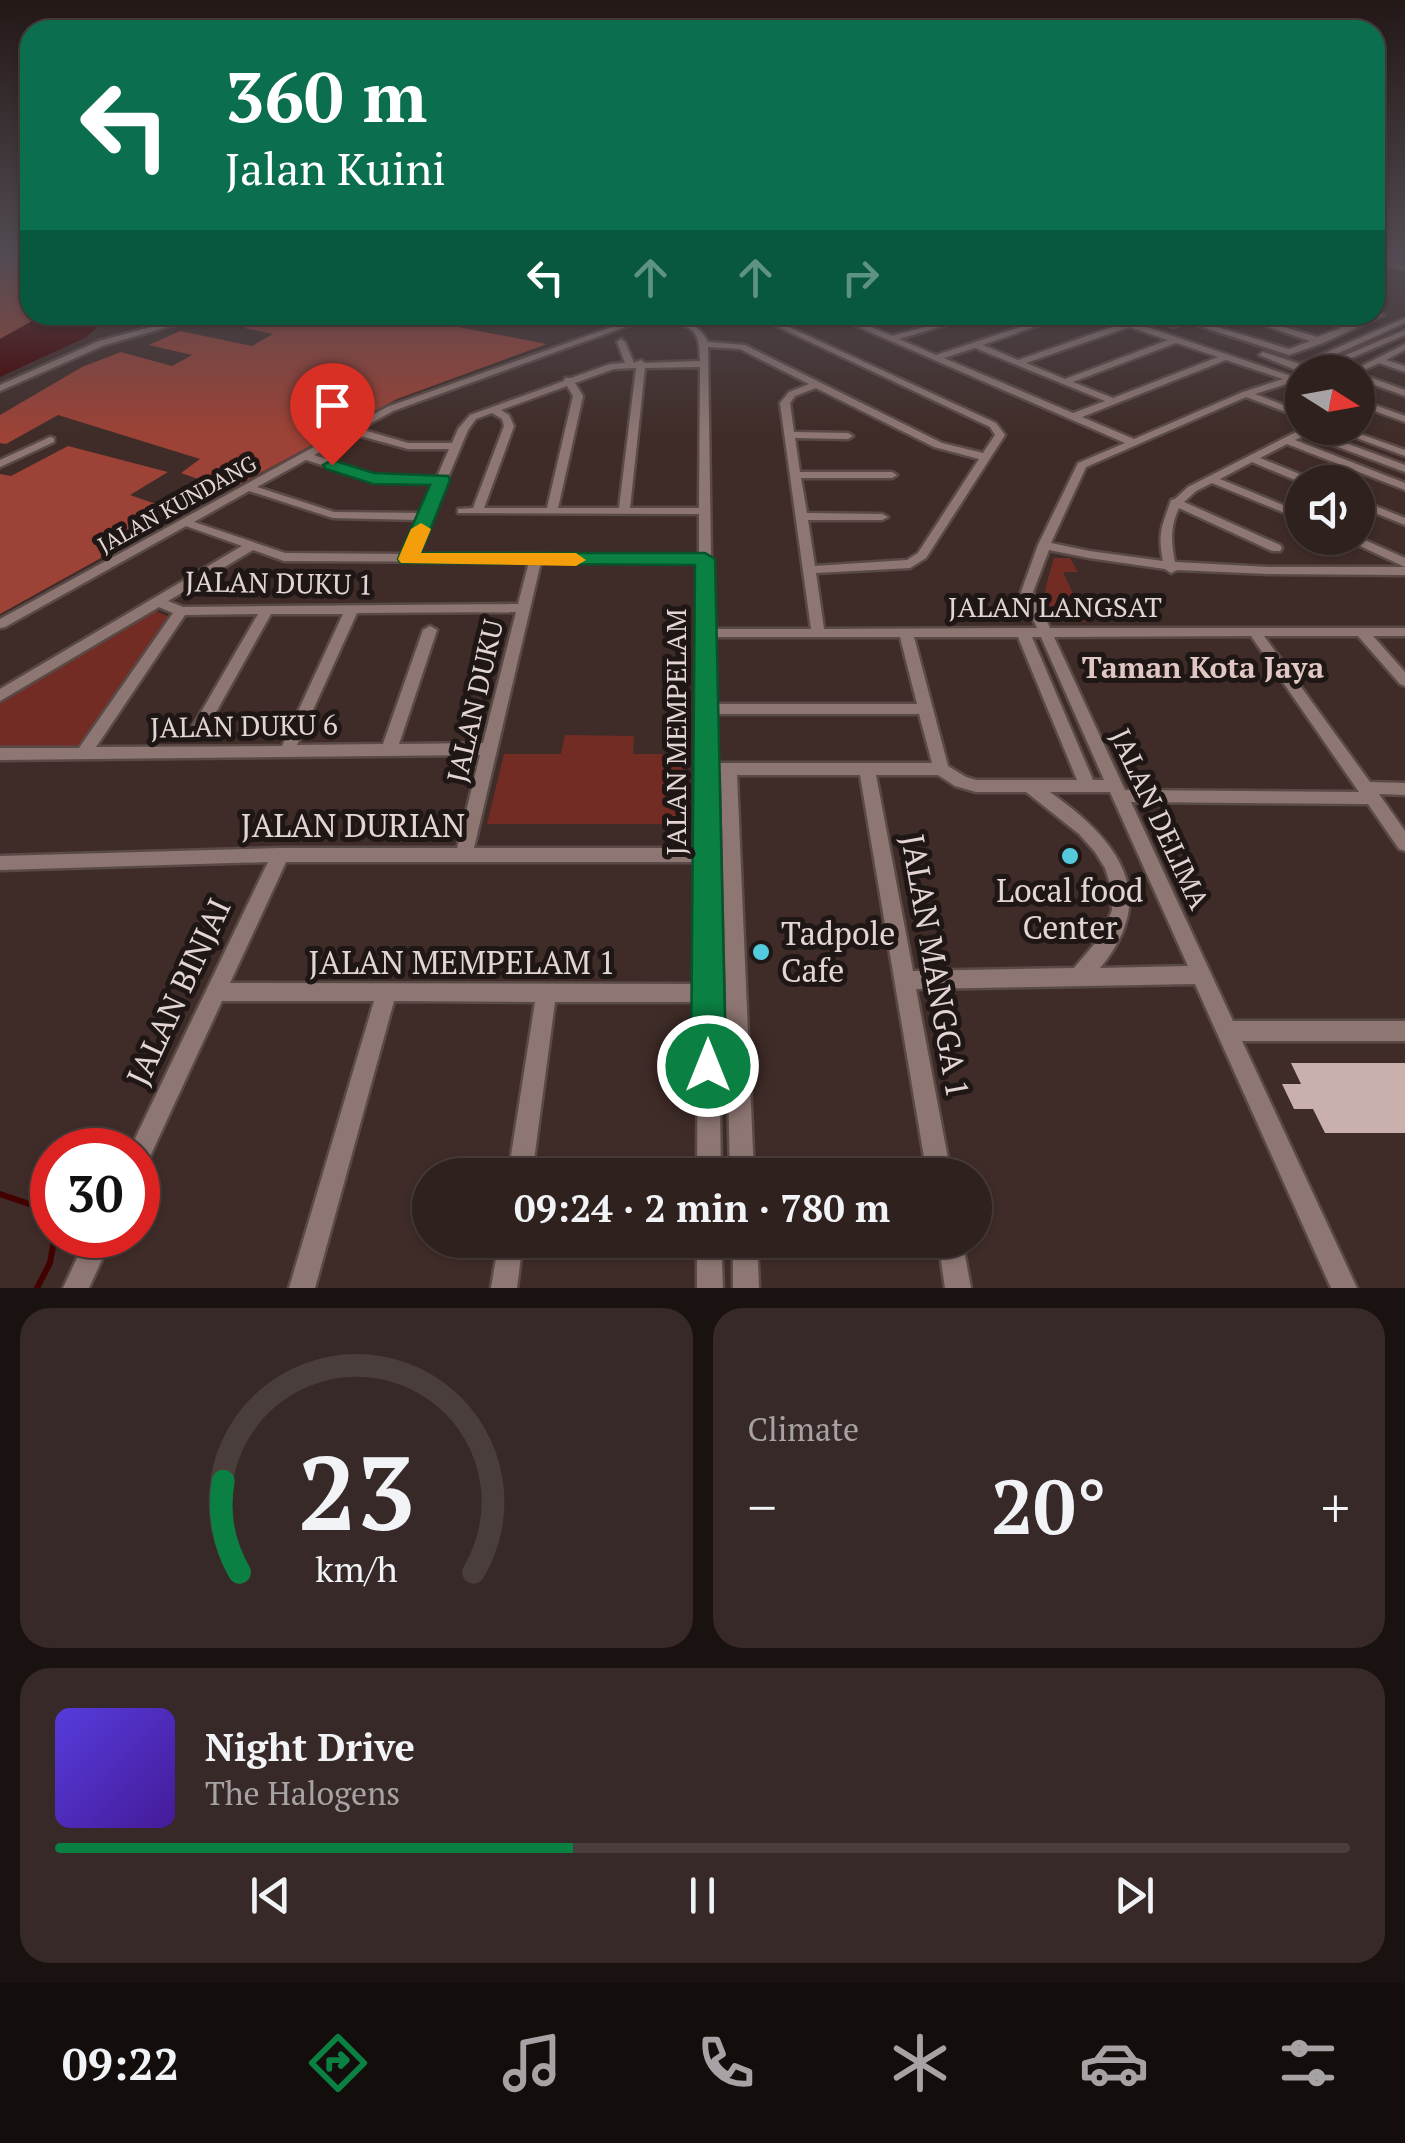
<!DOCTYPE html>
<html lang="en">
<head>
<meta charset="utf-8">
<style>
	body { margin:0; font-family:"PT Serif",serif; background:#372927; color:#f1f3f6; height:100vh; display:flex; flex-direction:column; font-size:38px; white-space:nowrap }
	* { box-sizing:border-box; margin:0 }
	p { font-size:32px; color:#a7a3a4 }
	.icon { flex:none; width:55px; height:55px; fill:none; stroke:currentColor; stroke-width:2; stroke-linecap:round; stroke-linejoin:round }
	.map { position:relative; height:1288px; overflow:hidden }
	.sheet { display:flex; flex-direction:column; gap:20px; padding:20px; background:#1a1210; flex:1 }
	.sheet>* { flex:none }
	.banner { position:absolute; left:20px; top:20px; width:1365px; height:305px; border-radius:30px; box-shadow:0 2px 8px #0004,0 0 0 2px #4a3e3c; background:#0b6e4f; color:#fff; overflow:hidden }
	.needle { width:65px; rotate:101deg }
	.tools { position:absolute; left:1285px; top:355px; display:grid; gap:20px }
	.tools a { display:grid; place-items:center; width:90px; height:90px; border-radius:50%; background:#2f211e; box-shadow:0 2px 8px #0004,0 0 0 2px #4a3e3c; font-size:50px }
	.speed { position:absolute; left:30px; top:1128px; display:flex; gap:20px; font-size:50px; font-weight:700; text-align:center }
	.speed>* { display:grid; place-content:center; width:130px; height:130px; border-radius:50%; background:#2f211e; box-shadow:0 2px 8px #0004,0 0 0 2px #4a3e3c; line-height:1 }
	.speed .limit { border:15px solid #d22; background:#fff; color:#111 }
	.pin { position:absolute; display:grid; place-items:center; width:85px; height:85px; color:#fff; margin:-102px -42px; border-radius:50% 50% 50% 0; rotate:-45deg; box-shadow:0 0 10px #0007 }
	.pin .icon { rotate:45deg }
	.me { position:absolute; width:110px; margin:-55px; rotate:0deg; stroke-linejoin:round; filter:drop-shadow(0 0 8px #0008) }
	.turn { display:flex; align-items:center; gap:35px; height:210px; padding:0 40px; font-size:45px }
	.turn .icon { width:130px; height:130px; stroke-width:2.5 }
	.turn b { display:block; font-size:70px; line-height:85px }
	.lanes { display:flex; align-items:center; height:95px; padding:0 40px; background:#0003; justify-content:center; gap:50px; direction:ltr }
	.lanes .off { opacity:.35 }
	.big { font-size:75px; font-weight:800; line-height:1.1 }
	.sheet .card { flex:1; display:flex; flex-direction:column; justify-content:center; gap:15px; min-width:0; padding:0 35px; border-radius:30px; background:#372927 }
	.sheet .dial { align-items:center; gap:0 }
	.dial svg { height:260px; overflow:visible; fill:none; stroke:#4a3e3c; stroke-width:7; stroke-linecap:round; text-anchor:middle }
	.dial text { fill:#f1f3f6; stroke:none }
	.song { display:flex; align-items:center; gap:30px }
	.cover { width:120px; height:120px; border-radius:15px; background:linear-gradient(135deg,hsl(250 70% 55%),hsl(260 70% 35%)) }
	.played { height:10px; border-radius:5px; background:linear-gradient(90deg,#0b8043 40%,#4a3e3c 40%) }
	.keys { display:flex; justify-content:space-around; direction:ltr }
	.heat { display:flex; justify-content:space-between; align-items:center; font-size:55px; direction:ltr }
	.sheet .tiles { flex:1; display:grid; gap:20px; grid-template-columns:1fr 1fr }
	.card:last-child { grid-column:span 2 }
	.trip { position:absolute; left:412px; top:1158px; width:580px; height:100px; border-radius:50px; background:#2f211e; box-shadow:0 2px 8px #0004,0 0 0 2px #4a3e3c; font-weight:800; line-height:100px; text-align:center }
	.tab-bar { display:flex; height:160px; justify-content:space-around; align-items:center; background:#130d0c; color:#a7a3a4 }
	.tab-bar .icon { width:70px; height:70px }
	.tab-bar .on { color:#0b8043 }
	.tab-bar b { font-size:45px; color:#f1f3f6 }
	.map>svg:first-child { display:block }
	.green { fill:#732c23 }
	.forest { fill:#9c4236 }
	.water { fill:#430000 }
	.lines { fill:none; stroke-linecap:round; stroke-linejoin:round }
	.stream { stroke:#430000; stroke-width:6 }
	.building { fill:#c9b0ac }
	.minor-casing { stroke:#5a4a47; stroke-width:5 }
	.minor { fill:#8e7773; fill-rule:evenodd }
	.route { fill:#0b8043; stroke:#07532c; stroke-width:2.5 }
	.slow { fill:#f59e0b }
	.poi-dot { fill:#54cadd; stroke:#1f1715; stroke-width:4 }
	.labels { text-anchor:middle; stroke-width:10; stroke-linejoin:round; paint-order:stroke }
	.far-street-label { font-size:22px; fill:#e2d5d3; stroke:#1f1715 }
	.street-label { font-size:28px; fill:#e2d5d3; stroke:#1f1715 }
	.neighbourhood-label { font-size:30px; font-weight:bold; fill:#e0c7c3; stroke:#1f1715 }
	.near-street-label { font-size:32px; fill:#e2d5d3; stroke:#1f1715 }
	.near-poi-label { font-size:32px; fill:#e2d5d3; stroke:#1f1715 }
</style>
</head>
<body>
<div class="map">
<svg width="1405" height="1288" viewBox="0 0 1405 1288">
	<rect width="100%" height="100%" fill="#3f2c28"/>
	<g class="green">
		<path d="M1054 558H1070L1078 572H1063L1086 622C1033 624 1042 598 1054 558Z"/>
		<polygon points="151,610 168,616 78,749 0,750 0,701"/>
		<polygon points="565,735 634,736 633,754 687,754 685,824 487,824 504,754 561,754"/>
	</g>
	<g class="forest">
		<polygon points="12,254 30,254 30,315 43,315 0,339 0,258"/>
		<polygon points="253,315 396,315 547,344 397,399 229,490 181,473 200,459 58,415 6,444 0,443 0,415 82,367 121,352 172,366 192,355 149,345 180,331 252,346 273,334 244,328 263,318"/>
		<polygon points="68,446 168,472 130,495 182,513 0,614 0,474 11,476"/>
	</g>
	<polygon class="water" points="43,315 109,315 87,337 0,377 0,339"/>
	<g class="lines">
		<g class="stream">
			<polyline points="0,1194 47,1210 52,1216"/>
			<polyline points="37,1288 50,1263 55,1235"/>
		</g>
	</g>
	<polygon class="building" points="1291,1063 1405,1063 1405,1133 1325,1133 1313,1109 1294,1109 1282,1084 1301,1084"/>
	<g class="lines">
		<g class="minor-casing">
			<g id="minor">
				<polygon points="1375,259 1405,266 1405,270 1375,263"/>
				<polygon points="1377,313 1384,315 1323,343 1289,355 1165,315 1177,315 1289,349 1310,341 1233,315 1245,315 1317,337 1341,328 1303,315 1315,315 1348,325"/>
				<polygon points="196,315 209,315 105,345 0,391 0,385 99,341"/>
				<path d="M646 315H658L393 411 360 429 408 443H452L458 429 470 415 564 381 565 378H571L610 364 625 363 617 342 621 339 625 342 634 363 641 360 645 363 700 361C700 321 688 331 659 315 680 315 699 324 708 342L745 345 942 443 983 453 995 435 990 427 753 315H763L996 423 1005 435 926 558 910 568 816 573 824 629 1037 628 1021 592 1038 545 1078 463 1125 443 831 315C840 315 847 320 855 320 865 321 878 315 889 315L862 323 892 336 967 315H980L899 339 936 355 1056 315H1068L983 345 1018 360 1121 324 1099 315H1111L1291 376 1302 373V379L1255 394 1302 412V418L1246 397 1086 467 1051 543 1089 551 1163 561C1157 531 1163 525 1171 500L1175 499 1188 487 1304 428H1316L1313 431 1405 465V472L1306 435 1295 440 1405 483V490L1287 444 1260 458 1314 480 1315 482 1302 483 1252 462 1220 479 1302 513V520L1212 483 1196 491 1184 502 1280 545 1282 548 1280 551H1272L1179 508C1170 526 1171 543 1175 562L1269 567H1405V575L1269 574 1177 570 1171 573 1165 569 1089 558 1049 550 1033 592 1050 628H1405V636H1373L1405 672V686L1400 684 1358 636H1264L1370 782 1405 783V795L1379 794 1405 831V851L1399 849 1368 804 1131 802 1233 1021H1405V1041H1242L1357 1288H1331L1195 984 916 989 951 1175H927L860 775H737L754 1175H730L721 775H715L721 1175H697L698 1002H555L532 1175H508L535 1002 394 1001 315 1288H289L374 1001H222L146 1165 138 1168V1150L130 1149 268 862 0 870V856L280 848H457L480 755 0 760V748H79L173 613 159 607 0 701V689L242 546 186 526 5 627 0 628V619L387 407ZM1129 327 1168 340 1065 379 1026 363ZM1176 343 1218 357 1113 398 1073 382ZM708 347 740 349 809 384 789 392 780 403 811 629H712ZM975 348 1105 401 1073 413 944 358ZM1226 360 1283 379 1243 392 1134 439 1082 417ZM700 367 699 508H630L645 368ZM636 368 619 508H558L583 396 575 383 614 369ZM567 386 573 396 547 508H484L514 426 509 415 501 410ZM816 388 934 447 979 459 918 553 907 560 815 566 808 520H882L888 517 882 514 807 513 801 478H892L897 475 892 472H800L795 438 848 439 853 436 848 433 794 432 790 403 795 396ZM492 413 502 419 504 426 473 508 458 509V513L699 514V555L416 554 468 430 476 419ZM353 434 408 449H449L437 477 374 475 314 455ZM306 460 373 481 435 483 422 513 334 512 257 487ZM249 491 333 518 419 520 404 554 285 553 194 522ZM253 550 284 561 529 562 518 604 183 607 168 601ZM541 562 699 563 698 848H474ZM516 612 483 743 399 744 437 630 430 626 423 630 383 744 297 745 357 613ZM258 614 193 726 196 730H206L271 614H343L282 746 96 747 185 615ZM1251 636 1359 792 1125 790 1054 637ZM713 637H900L917 704H714ZM914 637H1018L1077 780H976L966 777 948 766ZM1032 637H1041L1104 780H1093ZM714 714H919L932 763H714ZM876 775H938L955 786 976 792H1026L1079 834 1095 852 1105 868 1111 887 1112 910 1103 934 1074 968 913 971ZM1050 792H1110L1188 966 1100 968C1162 894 1116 839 1050 792ZM286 862H698V984L230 983Z"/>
				<polygon points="1142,315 1154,315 1180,325 1173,327"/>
				<polygon points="1405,318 1405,323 1308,367 1313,369 1405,330 1405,335 1319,372 1296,370 1259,355 1263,352 1300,364"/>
				<polygon points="1405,344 1405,350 1386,360 1405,366 1405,372 1379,363 1358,373 1405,390 1405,396 1358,379 1358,372 1350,372"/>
				<polygon points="1358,399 1405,416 1405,422 1358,405"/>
				<polygon points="1330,428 1343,428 1405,450 1405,456"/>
				<polygon points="50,437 54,438 54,442 0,467 0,460"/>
				<polygon points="1358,499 1405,518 1405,525 1358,506"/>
				<polygon points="1358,537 1405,558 1405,567 1343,538"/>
				<polygon points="88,1235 113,1235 89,1288 63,1288"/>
				<polygon points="499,1240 523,1240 517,1288 491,1288"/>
				<polygon points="697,1240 721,1240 723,1288 697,1288"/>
				<polygon points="733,1240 757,1240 759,1288 733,1288"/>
				<polygon points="938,1240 962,1240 971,1288 945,1288"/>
			</g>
		</g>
		<use href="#minor" class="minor"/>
	</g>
	<linearGradient id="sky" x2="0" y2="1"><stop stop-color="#231816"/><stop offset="0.59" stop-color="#524b53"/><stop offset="1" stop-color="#524b53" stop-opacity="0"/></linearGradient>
	<rect width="1405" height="434" fill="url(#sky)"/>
	<polygon class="route" points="332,460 374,473 448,476 450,480 421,553 705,553 715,559 726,1066 721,1078 708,1083 696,1078 691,1066 695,565 401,563 398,559 430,485 373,484 326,469 323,465"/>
	<polygon class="slow" points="421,523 431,529 421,553 576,553 586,560 576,566 401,563 398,559 411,529"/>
	<g class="poi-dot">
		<circle cx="1070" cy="856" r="10"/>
		<circle cx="761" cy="952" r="10"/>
	</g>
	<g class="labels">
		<g class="far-street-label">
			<text transform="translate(177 504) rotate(-29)" y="8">JALAN KUNDANG</text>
		</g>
		<g class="street-label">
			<text transform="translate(279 583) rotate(1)" y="10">JALAN DUKU 1</text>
			<text x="1055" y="617">JALAN LANGSAT</text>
			<text transform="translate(475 701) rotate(-77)" y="10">JALAN DUKU</text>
			<text transform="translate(244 726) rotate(-1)" y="10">JALAN DUKU 6</text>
			<text transform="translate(676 732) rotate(-90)" y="10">JALAN MEMPELAM</text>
			<text transform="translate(1160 819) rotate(65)" y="10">JALAN DELIMA</text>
		</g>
		<g class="neighbourhood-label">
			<text x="1203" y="678">Taman Kota Jaya</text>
		</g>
		<g class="near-street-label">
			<text x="353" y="837">JALAN DURIAN</text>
			<text x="462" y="974">JALAN MEMPELAM 1</text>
			<text transform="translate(935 966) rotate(80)" y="11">JALAN MANGGA 1</text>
			<text transform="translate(179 992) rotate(-65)" y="11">JALAN BINJAI</text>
		</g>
		<g class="near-poi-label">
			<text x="1070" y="902">Local food<tspan x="1070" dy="37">Center</tspan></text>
			<text x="781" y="945" text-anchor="start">Tadpole<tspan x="781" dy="37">Cafe</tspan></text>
		</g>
	</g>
</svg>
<div class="tools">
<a><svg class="needle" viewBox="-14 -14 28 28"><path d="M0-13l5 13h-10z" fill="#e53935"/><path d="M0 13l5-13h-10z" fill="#a7a3a4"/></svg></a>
<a><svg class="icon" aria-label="sound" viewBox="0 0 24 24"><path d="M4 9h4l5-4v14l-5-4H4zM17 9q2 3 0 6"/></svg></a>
</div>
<div class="speed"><div class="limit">30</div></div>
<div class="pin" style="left:332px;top:465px;background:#d93025"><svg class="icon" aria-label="arrive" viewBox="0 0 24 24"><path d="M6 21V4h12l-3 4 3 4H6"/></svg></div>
<svg class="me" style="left:708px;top:1066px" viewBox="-20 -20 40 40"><circle r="17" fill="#0b8043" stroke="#fff" stroke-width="3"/><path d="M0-11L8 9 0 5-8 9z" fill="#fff"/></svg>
<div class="trip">09:24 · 2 min · 780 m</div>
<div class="banner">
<div class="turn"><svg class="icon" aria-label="left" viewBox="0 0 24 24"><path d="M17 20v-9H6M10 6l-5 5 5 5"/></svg><div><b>360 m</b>Jalan Kuini</div></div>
<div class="lanes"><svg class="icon" aria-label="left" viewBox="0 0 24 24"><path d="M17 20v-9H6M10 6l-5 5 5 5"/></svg><svg class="icon off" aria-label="ahead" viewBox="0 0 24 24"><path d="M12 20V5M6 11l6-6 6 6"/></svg><svg class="icon off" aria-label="ahead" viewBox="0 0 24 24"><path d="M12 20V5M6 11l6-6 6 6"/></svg><svg class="icon off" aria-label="right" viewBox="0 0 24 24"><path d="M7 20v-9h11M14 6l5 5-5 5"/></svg></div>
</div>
</div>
<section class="sheet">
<div class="tiles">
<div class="card dial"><svg viewBox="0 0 100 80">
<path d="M14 69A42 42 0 1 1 86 69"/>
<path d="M14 69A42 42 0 0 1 9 41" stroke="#0b8043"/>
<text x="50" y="56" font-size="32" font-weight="700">23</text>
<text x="50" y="72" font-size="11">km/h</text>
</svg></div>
<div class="card"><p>Climate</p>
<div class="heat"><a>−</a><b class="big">20°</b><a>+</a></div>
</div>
<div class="card">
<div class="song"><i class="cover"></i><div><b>Night Drive</b><p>The Halogens</p></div></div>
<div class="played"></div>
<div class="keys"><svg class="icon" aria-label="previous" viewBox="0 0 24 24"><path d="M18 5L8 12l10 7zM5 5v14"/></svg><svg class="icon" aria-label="pause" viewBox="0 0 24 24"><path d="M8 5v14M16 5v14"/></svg><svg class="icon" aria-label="next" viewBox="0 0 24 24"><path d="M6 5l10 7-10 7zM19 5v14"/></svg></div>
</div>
</div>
</section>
<nav class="tab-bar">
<b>09:22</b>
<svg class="icon on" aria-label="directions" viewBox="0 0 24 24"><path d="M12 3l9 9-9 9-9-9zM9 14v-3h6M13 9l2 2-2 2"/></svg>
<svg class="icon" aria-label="music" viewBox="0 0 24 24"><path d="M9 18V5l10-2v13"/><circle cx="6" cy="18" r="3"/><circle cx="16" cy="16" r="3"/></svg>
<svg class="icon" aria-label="phone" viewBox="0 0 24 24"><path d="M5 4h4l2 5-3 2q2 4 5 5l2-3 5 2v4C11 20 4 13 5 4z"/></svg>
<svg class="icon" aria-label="climate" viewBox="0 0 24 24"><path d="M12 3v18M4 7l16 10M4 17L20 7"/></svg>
<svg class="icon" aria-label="car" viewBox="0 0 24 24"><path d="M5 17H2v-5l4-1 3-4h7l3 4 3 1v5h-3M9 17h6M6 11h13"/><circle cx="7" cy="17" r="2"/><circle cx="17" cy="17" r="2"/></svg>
<svg class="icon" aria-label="filters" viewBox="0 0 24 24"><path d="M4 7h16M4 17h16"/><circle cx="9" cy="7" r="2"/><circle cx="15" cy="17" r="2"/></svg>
</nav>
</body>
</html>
